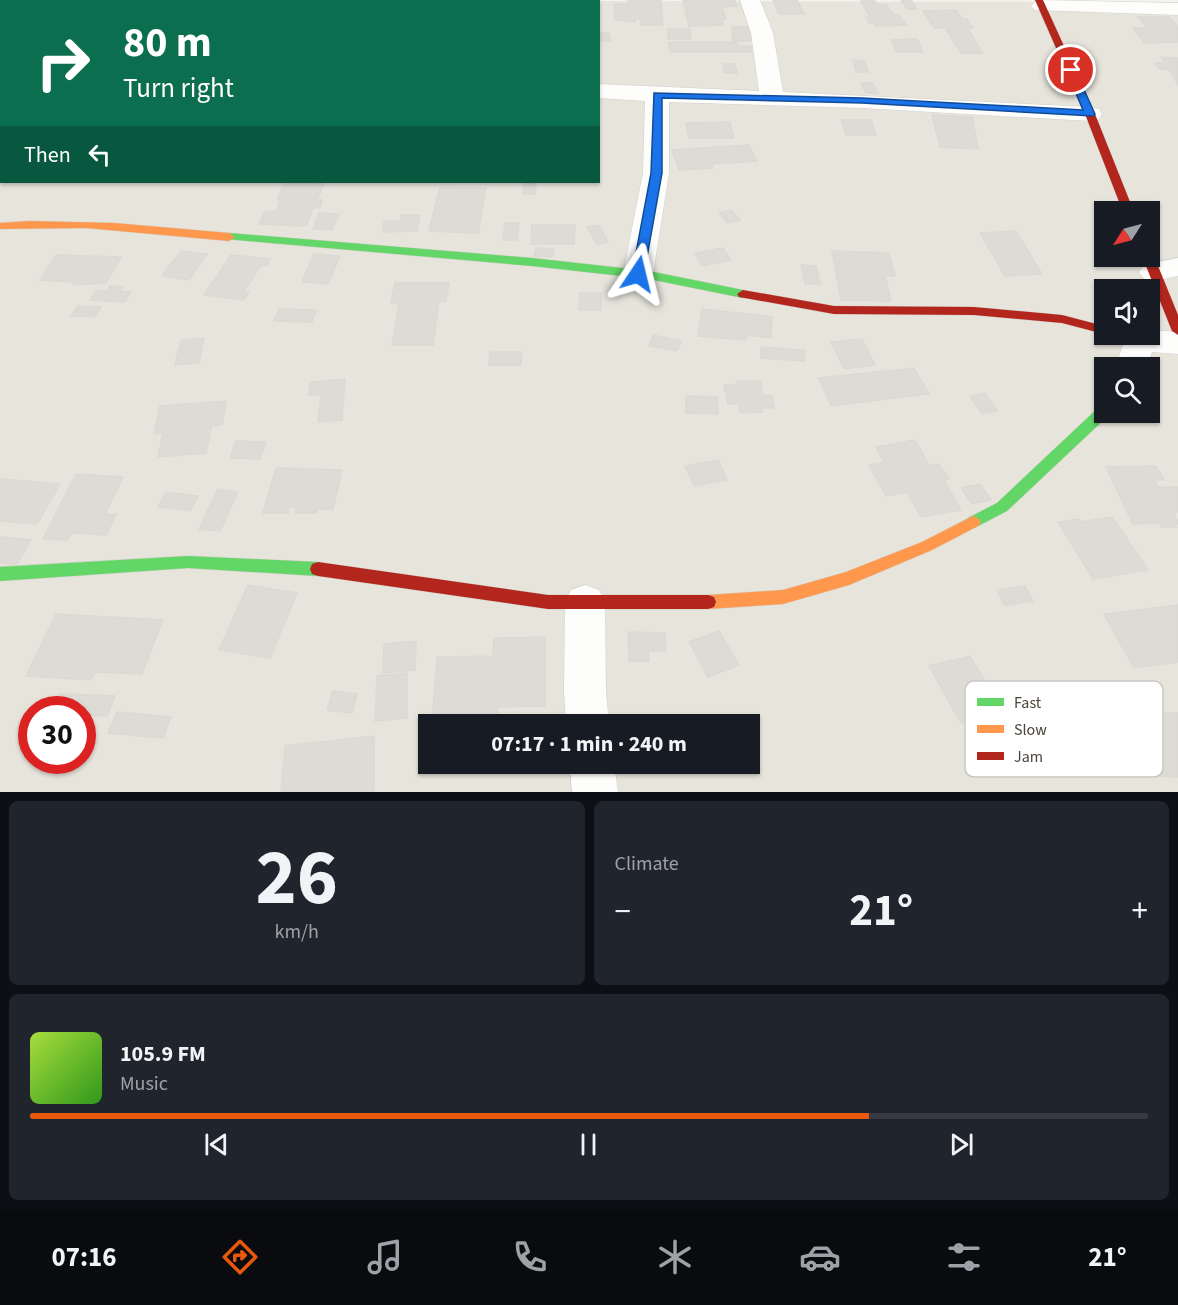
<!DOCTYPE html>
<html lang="en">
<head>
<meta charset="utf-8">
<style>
	body { margin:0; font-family:"Source Sans 3",sans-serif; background:#20242c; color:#f1f3f6; height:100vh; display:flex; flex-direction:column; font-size:22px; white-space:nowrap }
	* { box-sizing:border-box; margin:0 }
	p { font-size:20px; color:#9ea1a6 }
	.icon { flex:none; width:33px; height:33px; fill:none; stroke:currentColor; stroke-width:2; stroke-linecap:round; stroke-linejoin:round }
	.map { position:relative; height:792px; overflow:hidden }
	.side { display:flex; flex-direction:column; gap:9px; padding:9px; background:#0d0f14; flex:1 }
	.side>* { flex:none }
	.top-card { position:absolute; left:0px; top:0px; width:600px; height:183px; box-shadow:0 2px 4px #0004; background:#0b6e4f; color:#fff; overflow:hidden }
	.needle { width:39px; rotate:234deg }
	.tools { position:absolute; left:1094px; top:201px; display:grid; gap:12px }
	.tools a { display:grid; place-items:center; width:66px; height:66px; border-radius:0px; background:#171b24; box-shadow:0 2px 4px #0004; font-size:30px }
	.speed { position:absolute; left:18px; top:696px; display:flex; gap:12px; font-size:30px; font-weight:700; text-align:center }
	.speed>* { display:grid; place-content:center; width:78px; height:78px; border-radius:50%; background:#171b24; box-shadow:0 2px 4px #0004; line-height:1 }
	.speed .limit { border:9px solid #d22; background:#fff; color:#111 }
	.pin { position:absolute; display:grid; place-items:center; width:51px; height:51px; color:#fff; margin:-26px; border:3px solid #fff; border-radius:50%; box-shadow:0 2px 6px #0007 }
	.me { position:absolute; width:66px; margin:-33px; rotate:10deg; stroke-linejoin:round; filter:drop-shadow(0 0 4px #0008) }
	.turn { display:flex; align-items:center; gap:21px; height:126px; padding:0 24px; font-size:27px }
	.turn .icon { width:78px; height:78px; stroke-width:2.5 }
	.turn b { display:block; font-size:42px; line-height:51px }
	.then { display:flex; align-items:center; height:57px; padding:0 24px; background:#0003; gap:12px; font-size:22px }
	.big { font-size:45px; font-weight:700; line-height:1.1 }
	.side .card { flex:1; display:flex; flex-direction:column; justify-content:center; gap:9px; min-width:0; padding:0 21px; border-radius:9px; background:#20242c }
	.side .dial { align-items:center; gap:0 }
	.dial b { font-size:78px; line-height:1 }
	.song { display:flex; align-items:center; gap:18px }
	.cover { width:72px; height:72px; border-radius:9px; background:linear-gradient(135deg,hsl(80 70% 55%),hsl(110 70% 35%)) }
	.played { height:6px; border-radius:3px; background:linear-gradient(90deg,#ea580c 75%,#363941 75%) }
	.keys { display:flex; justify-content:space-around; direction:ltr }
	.heat { display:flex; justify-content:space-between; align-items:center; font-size:33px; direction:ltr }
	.side .tiles { flex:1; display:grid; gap:9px; grid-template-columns:1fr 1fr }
	.card:last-child { grid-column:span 2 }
	.trip { position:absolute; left:418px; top:714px; width:342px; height:60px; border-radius:0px; background:#171b24; box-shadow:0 2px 4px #0004; font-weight:700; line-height:60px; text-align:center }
	.tabs { display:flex; height:96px; justify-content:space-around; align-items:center; background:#090b0e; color:#9ea1a6 }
	.tabs .icon { width:42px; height:42px }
	.tabs .active { color:#ea580c }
	.tabs b { font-size:27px; color:#f1f3f6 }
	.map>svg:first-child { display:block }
	.residential { fill:#e7e4dc; fill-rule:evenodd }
	.building { fill:#dedbd6; stroke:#dcd9d4; stroke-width:1.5 }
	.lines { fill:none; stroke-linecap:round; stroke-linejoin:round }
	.street-casing { stroke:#d2d0cb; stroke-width:1 }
	.fast-casing { stroke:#d3cfc5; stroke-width:1 }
	.slow-casing { stroke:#d3cfc5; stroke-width:1 }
	.jam-casing { stroke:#d3cfc5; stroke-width:1 }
	.street { fill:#fdfdfc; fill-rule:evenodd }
	.fast { fill:#63d668; fill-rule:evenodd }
	.slow { fill:#ff974d; fill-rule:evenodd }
	.jam { fill:#b3261e; fill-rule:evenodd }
	.route { fill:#1a73e8; stroke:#114b97; stroke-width:1.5 }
	.key { fill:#fff; stroke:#c9c7c4; stroke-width:1.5 }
	.key-label { font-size:16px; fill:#4b4439 }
</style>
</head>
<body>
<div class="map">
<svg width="1178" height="792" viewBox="0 0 1178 792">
	<rect width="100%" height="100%" fill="#f4f2ee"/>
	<path class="residential" d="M0 0 1178 2V792H0ZM2 2H598V182H2ZM1104 212H1149V256H1104ZM1104 290H1149V334H1104ZM1104 368H1149V412H1104ZM32 710H82V760H32ZM429 724H750V764H429Z"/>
	<g class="building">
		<polygon points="628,0 661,0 663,25 641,25 640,19 635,19 635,22 615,20 614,4 629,4"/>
		<polygon points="683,0 735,0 737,6 722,7 726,19 722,19 724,25 689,26"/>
		<polygon points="773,0 797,0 804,14 779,14"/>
		<polygon points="901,0 911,0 917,9 907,9"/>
		<polygon points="861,1 875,1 877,5 886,4 893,14 898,14 906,25 876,26 874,23 869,23 866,17 870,17"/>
		<polygon points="956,10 962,19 967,19 973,28 968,28 982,53 961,53 945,28 934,28 923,11"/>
		<polygon points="1138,17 1169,17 1178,26 1178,42 1145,43 1133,28 1147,28"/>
		<polygon points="732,27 751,27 753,41 733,41"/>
		<polygon points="668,29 690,29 691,39 668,39"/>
		<polygon points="598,33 609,33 611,41 598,41"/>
		<polygon points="917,39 923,52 897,52 891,40"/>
		<polygon points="669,42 738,42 738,46 751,46 752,52 670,52"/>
		<polygon points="1161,57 1178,58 1178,85 1169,69 1159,69 1155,63 1165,63"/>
		<polygon points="853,60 865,61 868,72 856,72"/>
		<polygon points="723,64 735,64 737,73 724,73"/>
		<polygon points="861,83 873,83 878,93 866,93"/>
		<polygon points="932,115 972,117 978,149 940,147"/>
		<polygon points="841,120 871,120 876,135 846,135"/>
		<polygon points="730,122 734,138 689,138 686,123"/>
		<polygon points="749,145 757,161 712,164 713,168 679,170 672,150"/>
		<polygon points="285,182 324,183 317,200 322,200 320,208 313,208 306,226 259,224 265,211 276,212 281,200 277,200"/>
		<polygon points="524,183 536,184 535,194 523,194"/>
		<polygon points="440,187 486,188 478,233 429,231"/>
		<polygon points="731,210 740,220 727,223 719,213"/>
		<polygon points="319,213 339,214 332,230 313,229"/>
		<polygon points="401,215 420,215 417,231 383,232 384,221 400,221"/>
		<polygon points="505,223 519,223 517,240 503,240"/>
		<polygon points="532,225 575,225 574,244 531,244"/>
		<polygon points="599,225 608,242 597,244 587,227"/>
		<polygon points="1016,231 1042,274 1005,276 980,233"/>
		<polygon points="536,248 554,249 552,257 534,256"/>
		<polygon points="723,248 731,260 702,266 695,253"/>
		<polygon points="181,251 207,254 189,280 162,276"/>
		<polygon points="832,251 889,253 895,276 885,276 891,301 841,300"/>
		<polygon points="314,254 340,256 328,284 302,282"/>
		<polygon points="56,255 121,257 106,283 73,285 76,282 40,280"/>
		<polygon points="231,255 270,259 267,266 261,265 244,291 249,292 244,300 204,295"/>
		<polygon points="801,265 816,266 820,284 805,284"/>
		<polygon points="395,283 449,283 446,301 439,301 433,345 392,345 399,303 391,303"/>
		<polygon points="110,286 122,287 119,291 131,292 125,302 90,300 97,290 107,291"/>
		<polygon points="580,293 601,293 601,310 579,310"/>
		<polygon points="78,306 101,307 95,317 71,316"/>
		<polygon points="279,309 316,310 312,322 274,321"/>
		<polygon points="702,309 772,317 771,338 747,335 746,340 698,336"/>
		<polygon points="653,335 681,341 677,351 649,346"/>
		<polygon points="204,338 199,363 175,365 181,340"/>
		<polygon points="862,339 875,365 844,369 831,342"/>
		<polygon points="761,347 804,350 805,361 761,358"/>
		<polygon points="490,352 522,352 521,365 489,365"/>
		<polygon points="914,368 929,394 831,406 819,378"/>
		<polygon points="345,379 342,420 318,422 321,395 309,395 310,382"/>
		<polygon points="736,381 760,381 763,396 772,396 774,408 761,408 762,412 740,413 739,404 728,404 724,385 737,385"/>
		<polygon points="985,393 997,411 982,414 970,396"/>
		<polygon points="686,396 717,397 718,414 686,413"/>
		<polygon points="226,401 222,425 212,426 206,453 158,457 163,433 154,434 160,406"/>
		<polygon points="915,440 929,465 939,464 949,479 944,480 961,510 921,517 907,492 886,496 869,465 884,463 876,447"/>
		<polygon points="236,441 266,442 260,459 230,458"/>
		<polygon points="718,460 727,480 694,486 685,466"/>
		<polygon points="1156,466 1164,480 1154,480 1158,487 1178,487 1178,512 1173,512 1178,521 1178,524 1175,524 1177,527 1161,527 1160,523 1133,524 1106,467"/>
		<polygon points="276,468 342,470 333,509 318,509 316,513 295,513 297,507 289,507 288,513 263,513"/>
		<polygon points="76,474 123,477 105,514 116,514 106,535 71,533 67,540 43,539"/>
		<polygon points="0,479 60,484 37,524 0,521"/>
		<polygon points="980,484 991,500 972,504 961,488"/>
		<polygon points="218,489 238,492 220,531 199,529"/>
		<polygon points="166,492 198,496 190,511 158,507"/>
		<polygon points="1112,517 1148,570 1093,579 1058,522 1079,519 1081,522"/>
		<polygon points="0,537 31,540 17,564 0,563"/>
		<polygon points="248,585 297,593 270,658 219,650"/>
		<polygon points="1025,586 1033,601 1005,606 997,590"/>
		<polygon points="1178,605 1178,662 1134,668 1104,614"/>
		<polygon points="56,614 163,620 142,674 95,672 91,680 26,676"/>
		<polygon points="719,631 739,665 708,677 689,642"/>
		<polygon points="628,632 665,633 666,651 648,651 649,661 629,661"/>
		<polygon points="545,637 545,706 498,707 498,721 432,723 437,657 493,656 494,638"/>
		<polygon points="416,641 415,670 383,673 384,644"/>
		<polygon points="970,656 1003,712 961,723 929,666"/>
		<polygon points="407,673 407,718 375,721 377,676"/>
		<polygon points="333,691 357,694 352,713 327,710"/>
		<polygon points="60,694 115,696 107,716 82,715 82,710 53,710"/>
		<polygon points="117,712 171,717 163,738 108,733"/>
		<polygon points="1135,713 1178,713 1178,777 1160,776"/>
		<polygon points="374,736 374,792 281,792 285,746"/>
	</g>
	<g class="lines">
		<g class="street-casing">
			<g id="street">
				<polygon points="42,0 63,0 41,2"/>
				<polygon points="147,0 168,0 146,2"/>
				<polygon points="740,0 760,0 773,33 783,92 1090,107 1099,109 1102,114 1099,119 1090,121 862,108 669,102 669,173 653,274 648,281 638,283 628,281 623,274 643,173 645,101 598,98 598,84 759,91 751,33"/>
				<polygon points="1041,0 1178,3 1178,15 1035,10 1031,6 1035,2"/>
				<polygon points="2,37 2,52 0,53 0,38"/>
				<polygon points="0,131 2,131 0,147"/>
				<polygon points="1178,258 1178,276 1154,281 1144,279 1139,272 1144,265"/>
				<polygon points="1149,330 1178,332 1178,354 1152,352 1147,368 1115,368 1123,345 1110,341 1106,334 1149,334"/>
				<polygon points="585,585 599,590 605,602 606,692 609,724 566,724 564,692 565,602 571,590"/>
				<polygon points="570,764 614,764 618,792 572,792"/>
			</g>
		</g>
		<g class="fast-casing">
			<g id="fast">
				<polygon points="229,233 532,258 649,271 743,290 749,294 743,298 649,279 532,266 225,239 223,237"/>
				<polygon points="1104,406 1104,412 1110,412 1109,415 1007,511 978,526 973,528 968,526 965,522 968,518 997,503 1099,407"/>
				<polygon points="188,556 318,562 324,564 326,569 324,574 318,576 188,568 0,581 0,567"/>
			</g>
		</g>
		<g class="slow-casing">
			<g id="slow">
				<polygon points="29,221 114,223 229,233 235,237 229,241 86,228 0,229 0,223"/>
				<polygon points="973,516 978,518 981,522 978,526 932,550 849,585 783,604 708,609 702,607 700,602 702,597 708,595 783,590 846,572 922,542"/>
			</g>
		</g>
		<g class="jam-casing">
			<g id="jam">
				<polygon points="1035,0 1043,0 1095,114 1134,212 1123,212 1085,114"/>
				<polygon points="1149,253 1154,256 1178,315 1178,335 1172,331 1142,256 1149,256"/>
				<polygon points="743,290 834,306 974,307 1062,315 1104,326 1104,334 1062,323 974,315 834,314 739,297 737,294"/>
				<polygon points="318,562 548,595 708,595 714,597 716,602 714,607 708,609 548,609 318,576 312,574 310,569 312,564"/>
			</g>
		</g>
		<use href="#street" class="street"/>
		<use href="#fast" class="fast"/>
		<use href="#slow" class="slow"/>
		<use href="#jam" class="jam"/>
	</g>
	<polygon class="route" points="1067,68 1075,70 1095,114 1093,116 862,103 662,98 662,173 644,274 638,277 632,274 651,173 654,93 862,98 1083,110 1066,70"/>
	<rect x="965" y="681" width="198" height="96" rx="9" class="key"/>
	<rect x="977" y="698" width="27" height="8" fill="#63d668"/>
	<rect x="977" y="725" width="27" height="8" fill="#ff974d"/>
	<rect x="977" y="752" width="27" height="8" fill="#b3261e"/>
	<g class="key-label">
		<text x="1014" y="708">Fast</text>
		<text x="1014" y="735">Slow</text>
		<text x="1014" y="762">Jam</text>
	</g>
</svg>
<div class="tools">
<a><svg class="needle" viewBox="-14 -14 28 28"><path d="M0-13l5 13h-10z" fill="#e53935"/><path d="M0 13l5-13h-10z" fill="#9ea1a6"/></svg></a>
<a><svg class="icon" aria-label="sound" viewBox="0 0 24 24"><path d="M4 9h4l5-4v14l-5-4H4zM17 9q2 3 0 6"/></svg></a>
<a><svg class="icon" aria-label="search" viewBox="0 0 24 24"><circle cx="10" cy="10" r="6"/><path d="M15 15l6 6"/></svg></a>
</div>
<div class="speed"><div class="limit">30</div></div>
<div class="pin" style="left:1071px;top:70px;background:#d93025"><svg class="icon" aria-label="arrive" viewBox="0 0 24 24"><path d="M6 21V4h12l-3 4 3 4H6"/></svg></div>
<svg class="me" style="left:638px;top:274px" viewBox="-20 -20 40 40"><path d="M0-17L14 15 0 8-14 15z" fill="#1a73e8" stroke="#fff" stroke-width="4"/></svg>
<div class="trip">07:17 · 1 min · 240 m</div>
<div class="top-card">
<div class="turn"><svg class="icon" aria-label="right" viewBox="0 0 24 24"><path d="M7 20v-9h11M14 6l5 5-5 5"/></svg><div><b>80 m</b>Turn right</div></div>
<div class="then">Then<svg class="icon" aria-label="left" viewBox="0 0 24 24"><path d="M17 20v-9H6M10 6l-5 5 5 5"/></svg></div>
</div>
</div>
<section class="side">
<div class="tiles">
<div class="card dial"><b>26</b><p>km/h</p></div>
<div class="card"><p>Climate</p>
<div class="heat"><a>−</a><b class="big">21°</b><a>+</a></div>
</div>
<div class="card">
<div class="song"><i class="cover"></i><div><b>105.9 FM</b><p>Music</p></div></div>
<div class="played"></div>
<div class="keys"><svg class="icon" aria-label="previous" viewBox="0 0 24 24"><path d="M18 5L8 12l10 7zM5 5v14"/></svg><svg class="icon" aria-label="pause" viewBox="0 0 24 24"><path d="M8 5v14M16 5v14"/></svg><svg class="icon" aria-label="next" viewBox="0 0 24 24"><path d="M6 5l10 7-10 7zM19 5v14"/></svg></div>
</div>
</div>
</section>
<nav class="tabs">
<b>07:16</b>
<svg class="icon active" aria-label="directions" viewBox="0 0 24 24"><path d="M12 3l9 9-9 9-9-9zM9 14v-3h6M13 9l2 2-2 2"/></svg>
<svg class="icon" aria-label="music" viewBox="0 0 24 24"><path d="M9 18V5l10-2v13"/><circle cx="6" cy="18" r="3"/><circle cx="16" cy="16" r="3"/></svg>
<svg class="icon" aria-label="phone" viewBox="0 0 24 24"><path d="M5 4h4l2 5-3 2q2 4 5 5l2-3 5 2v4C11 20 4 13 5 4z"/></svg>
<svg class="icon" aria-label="climate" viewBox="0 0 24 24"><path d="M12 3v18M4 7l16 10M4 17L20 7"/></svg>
<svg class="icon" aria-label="car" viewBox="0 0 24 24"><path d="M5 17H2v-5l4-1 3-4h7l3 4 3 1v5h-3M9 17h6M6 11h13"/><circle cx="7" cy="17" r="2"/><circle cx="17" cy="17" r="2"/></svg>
<svg class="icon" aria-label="filters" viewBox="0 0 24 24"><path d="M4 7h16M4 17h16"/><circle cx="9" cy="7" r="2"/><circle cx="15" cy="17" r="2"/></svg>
<b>21°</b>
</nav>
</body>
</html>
